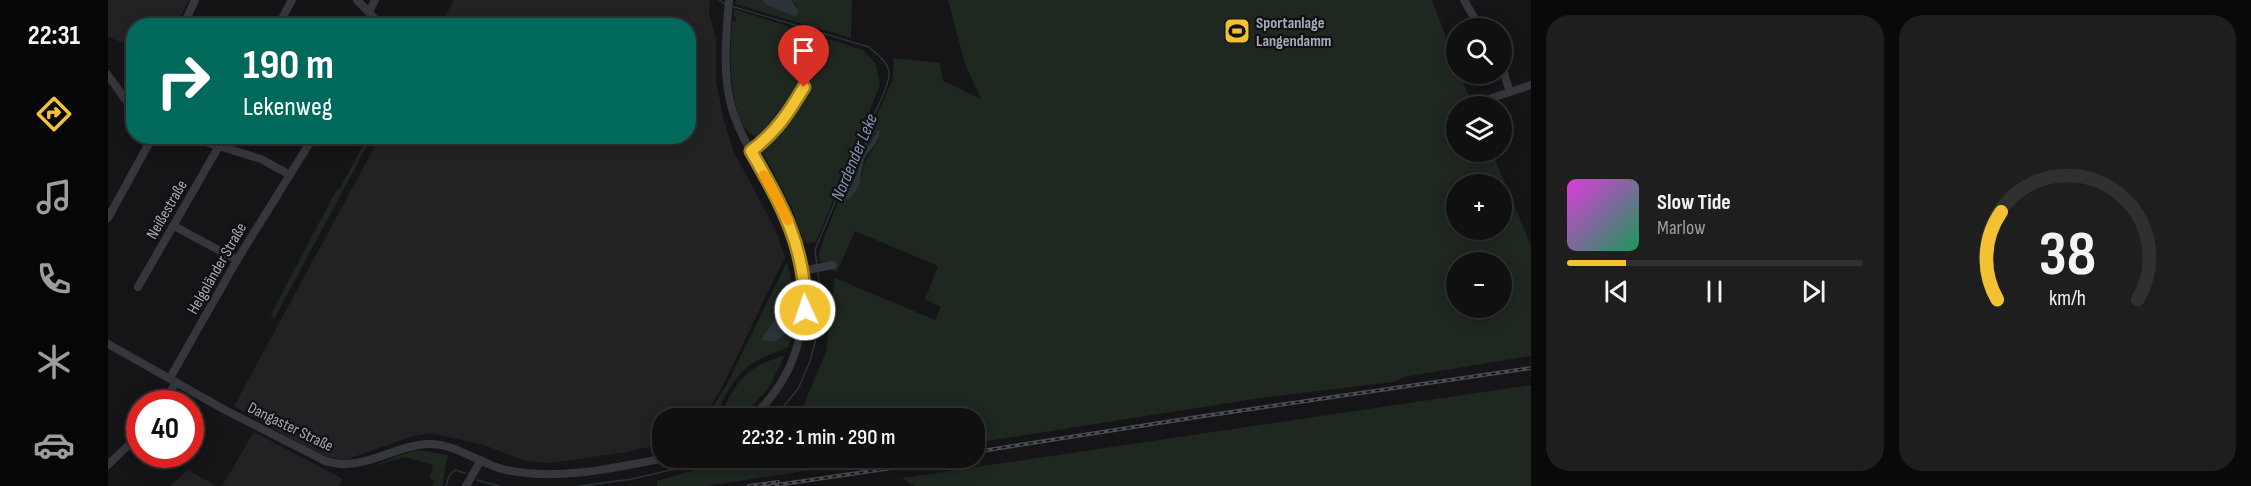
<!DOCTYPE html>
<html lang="en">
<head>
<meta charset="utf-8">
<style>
	body { margin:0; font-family:"Sofia Sans Condensed",sans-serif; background:#1e1e1f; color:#f1f3f6; height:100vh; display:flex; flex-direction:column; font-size:22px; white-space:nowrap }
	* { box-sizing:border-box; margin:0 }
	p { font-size:20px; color:#9c9d9f }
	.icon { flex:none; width:33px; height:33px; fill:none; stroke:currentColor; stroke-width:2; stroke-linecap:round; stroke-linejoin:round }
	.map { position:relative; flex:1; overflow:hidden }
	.details { display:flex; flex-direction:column; gap:15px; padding:15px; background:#090909; width:720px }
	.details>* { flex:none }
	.top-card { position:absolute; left:18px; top:18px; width:570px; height:126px; border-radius:24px; box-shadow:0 3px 15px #0003,0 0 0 2px #303031; background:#00695c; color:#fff; overflow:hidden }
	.tools { position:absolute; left:1338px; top:18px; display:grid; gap:12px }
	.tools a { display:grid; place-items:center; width:66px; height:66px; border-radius:50%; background:#101011; box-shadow:0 3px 15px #0003,0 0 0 2px #303031; font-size:30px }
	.speed { position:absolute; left:18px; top:390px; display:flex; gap:12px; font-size:30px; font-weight:700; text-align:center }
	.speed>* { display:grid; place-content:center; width:78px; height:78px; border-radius:50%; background:#101011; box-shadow:0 3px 15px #0003,0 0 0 2px #303031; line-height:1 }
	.speed .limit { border:9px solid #d22; background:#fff; color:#111 }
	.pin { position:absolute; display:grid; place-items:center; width:51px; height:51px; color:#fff; margin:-62px -26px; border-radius:50% 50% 50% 0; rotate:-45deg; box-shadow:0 0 6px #0007 }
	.pin .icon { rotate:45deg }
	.me { position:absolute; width:66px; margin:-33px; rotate:357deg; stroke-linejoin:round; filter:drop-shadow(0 0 4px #0008) }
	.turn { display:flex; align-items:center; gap:21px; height:126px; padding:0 18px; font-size:27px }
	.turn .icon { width:78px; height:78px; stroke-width:2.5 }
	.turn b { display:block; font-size:42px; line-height:51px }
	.details .tile { flex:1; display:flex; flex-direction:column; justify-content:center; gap:9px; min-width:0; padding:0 21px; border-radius:24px; background:#1e1e1f }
	.details .dial { align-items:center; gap:0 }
	.dial svg { height:156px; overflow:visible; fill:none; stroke:#303031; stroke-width:7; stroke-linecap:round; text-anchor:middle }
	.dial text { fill:#f1f3f6; stroke:none }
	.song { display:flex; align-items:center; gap:18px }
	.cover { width:72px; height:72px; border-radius:9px; background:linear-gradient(135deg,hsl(300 70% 55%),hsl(150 70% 35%)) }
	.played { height:6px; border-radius:3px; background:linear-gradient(90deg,#f2c233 20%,#303031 20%) }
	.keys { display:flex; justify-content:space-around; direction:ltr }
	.details .tiles { flex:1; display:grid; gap:15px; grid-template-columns:repeat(2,1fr) }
	.trip { position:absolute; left:544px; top:408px; width:333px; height:60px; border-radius:24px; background:#101011; box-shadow:0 3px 15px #0003,0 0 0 2px #303031; font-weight:600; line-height:60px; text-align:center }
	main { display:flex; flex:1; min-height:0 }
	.tab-bar { display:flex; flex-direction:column; width:108px; justify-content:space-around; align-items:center; background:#060607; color:#9c9d9f }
	.tab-bar .icon { width:42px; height:42px }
	.tab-bar .on { color:#f2c233 }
	.tab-bar b { font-size:27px; color:#f1f3f6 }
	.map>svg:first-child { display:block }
	.built { fill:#222124 }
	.green { fill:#1f2721; fill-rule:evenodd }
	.water { fill:#2b333b }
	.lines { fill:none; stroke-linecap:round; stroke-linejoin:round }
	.stream { stroke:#2b333b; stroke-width:1.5 }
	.minor { stroke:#36373c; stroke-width:8 }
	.rail-casing { stroke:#4b4d53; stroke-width:4 }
	.rail { stroke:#101012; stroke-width:1.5; stroke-dasharray:4.5; stroke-linecap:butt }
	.route-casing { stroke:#9d7e21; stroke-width:15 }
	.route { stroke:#f2c233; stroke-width:10 }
	.slow { stroke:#f59e0b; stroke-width:10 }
	.labels { text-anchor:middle; stroke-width:4.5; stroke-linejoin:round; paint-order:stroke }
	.poi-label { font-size:16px; font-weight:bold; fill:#a7abb7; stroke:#101012; text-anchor:start }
	.street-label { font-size:16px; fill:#a7abb7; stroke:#101012 }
	.water-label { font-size:18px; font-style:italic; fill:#7e95b2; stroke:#101012 }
</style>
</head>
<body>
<main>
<nav class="tab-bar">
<b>22:31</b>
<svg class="icon on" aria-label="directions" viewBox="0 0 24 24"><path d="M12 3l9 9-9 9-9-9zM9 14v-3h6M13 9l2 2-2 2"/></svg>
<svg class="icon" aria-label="music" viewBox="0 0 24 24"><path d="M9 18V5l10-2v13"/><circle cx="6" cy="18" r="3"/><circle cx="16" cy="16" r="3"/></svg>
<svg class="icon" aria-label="phone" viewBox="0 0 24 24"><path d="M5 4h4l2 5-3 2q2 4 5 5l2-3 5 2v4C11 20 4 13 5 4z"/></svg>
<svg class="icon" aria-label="climate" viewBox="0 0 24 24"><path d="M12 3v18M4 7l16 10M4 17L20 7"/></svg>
<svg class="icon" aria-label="car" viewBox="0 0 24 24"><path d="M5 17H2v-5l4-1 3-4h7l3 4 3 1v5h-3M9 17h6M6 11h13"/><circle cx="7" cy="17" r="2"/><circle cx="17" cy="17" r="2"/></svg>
</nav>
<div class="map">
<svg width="1423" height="486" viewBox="0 0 1423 486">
	<rect width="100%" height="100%" fill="#151517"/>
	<g class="built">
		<polygon points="0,0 81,0 68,25 26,26 25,48 0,36"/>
		<polygon points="346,0 602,0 601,13 608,39 608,80 615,117 625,150 667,229 677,257 616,383 599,413 594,418 555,418 555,444 519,452 442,463 417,461 376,445 322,433 303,437 237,460 213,456 126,406 272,137 580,136 580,26 332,25"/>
		<polygon points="146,432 235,479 231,486 114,486"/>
		<polygon points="80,470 108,486 62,486"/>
	</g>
	<g class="green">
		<polygon points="628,0 654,0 657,4 687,17 689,6 683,0 744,0 743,38 627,4"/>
		<path d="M840 0H1324L1348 64V74H1352L1365 106H1348V152H1384L1423 246V356L1296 377 1285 382 1146 399 867 443V418H690L718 352 727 278 827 320 833 307 817 299 830 266 747 231 729 272C723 269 713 265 711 258 707 247 775 103 784 81L786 58 832 63 835 81 873 99 857 64ZM772 132 770 141 755 164 754 176 736 201 749 174 754 157 768 133ZM1348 184H1394V230H1348ZM1348 262H1394V308H1348Z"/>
		<path d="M626 9 755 50 768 64 772 85 708 242 696 243 684 208 646 136C619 121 622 49 624 22L628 21V17L624 15H626Z"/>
		<polygon points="258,140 261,142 166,319 163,314 228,191 232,188"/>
		<path d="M679 262C686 291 692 318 680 347 630 367 630 372 606 418H598L618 386Z"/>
		<path d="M677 355 660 389 633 418H610C630 381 634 369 677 355Z"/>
		<polygon points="1423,385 1423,486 807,486 794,478"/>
		<polygon points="311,450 340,455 334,486 324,486 326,480 322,478 325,465 297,457 263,467 292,455"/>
		<polygon points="628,458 778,458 599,486 549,486 549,481"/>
	</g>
	<g class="water">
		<polygon points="654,0 683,0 691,11 687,17 657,4"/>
		<path d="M770 130 772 131C771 143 764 147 758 156 749 172 759 190 735 202L749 174 752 163 743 162 748 150 754 157Z"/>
		<polygon points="686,297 680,331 667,342 653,340 681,298"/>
	</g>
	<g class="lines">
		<g class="stream">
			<polyline points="611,0 618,5"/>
			<path d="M623 6 761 47C768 54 780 61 781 73 782 90 753 137 745 156"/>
			<polyline points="709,265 707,250 744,161"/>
			<polyline points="666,418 690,389 702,361 710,331 715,303 710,273"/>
			<polyline points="369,480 391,486"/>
			<polyline points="338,486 341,476 347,470 357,473"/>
			<polyline points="472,486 524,479 597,462 607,458"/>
		</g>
		<g class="minor">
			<polyline points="249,0 269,21 267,26"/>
			<path d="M621 0C618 36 614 74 624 109 635 144 657 173 674 206 709 278 705 363 643 418"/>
			<polyline points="1356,0 1372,28"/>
			<polyline points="261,12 267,0"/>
			<polyline points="75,26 87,0"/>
			<polyline points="170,26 184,0"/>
			<polyline points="1394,52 1394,57"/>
			<polyline points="1394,67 1402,92 1423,85"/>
			<polyline points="0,75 26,112"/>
			<polyline points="1384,98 1402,92"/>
			<polyline points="78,136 153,159 182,175"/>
			<path d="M643 151C668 132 680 114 696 87"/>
			<polyline points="0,218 45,136"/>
			<polyline points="66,226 129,260"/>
			<polyline points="694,271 725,265"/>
			<polyline points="30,287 111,146"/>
			<path d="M0 344 117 410 217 461C223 462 229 464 235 464 263 465 291 445 320 444 348 443 371 464 398 470 452 481 504 468 557 458"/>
			<polyline points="62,378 129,260 206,136"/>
			<polyline points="55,404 68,382"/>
			<polyline points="0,465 32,434"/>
			<polyline points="358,486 373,460"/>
		</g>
		<g class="rail-casing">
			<g id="rail">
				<polyline points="867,452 1096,416 1423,368"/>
				<polyline points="641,486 670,482"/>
				<polyline points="662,486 851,458"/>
			</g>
		</g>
		<use href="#rail" class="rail"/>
	</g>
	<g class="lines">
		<g class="route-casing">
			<path id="route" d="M696 87C680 114 668 132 643 151 673 204 698 247 697 310"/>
		</g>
		<use href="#route" class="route"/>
		<polyline class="slow" points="656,175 680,220"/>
	</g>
	<defs>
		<g id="stadium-square" transform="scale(1.35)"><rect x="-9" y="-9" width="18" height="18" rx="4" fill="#f2c233" stroke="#101012"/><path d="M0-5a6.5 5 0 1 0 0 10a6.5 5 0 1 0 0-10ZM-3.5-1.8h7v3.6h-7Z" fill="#111"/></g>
	</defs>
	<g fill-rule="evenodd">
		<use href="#stadium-square" x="1129" y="31"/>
	</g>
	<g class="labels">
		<g class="poi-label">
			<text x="1148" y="28">Sportanlage<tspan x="1148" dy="18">Langendamm</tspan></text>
		</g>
		<g class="street-label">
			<text transform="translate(58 209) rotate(-60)" y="6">Neißestraße</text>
			<text transform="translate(108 268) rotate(-60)" y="6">Helgoländer Straße</text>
			<text transform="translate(183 426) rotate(26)" y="6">Dangaster Straße</text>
		</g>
		<g class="water-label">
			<text transform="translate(746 157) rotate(-67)" y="6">Nordender Leke</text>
		</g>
	</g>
</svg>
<div class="tools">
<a><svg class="icon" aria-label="search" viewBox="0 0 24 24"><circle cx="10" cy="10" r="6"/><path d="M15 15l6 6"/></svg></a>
<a><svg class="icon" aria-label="layers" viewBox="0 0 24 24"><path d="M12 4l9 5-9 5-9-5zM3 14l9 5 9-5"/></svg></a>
<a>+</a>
<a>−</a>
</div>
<div class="speed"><div class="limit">40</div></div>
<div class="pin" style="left:696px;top:87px;background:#d93025"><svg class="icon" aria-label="arrive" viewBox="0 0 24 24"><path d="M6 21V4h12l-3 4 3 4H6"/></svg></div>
<svg class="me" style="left:697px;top:310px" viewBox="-20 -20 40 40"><circle r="17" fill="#f2c233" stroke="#fff" stroke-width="3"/><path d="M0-11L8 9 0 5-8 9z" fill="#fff"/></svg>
<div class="trip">22:32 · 1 min · 290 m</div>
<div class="top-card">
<div class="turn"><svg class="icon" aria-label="right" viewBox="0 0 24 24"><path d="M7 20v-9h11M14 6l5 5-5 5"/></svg><div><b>190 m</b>Lekenweg</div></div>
</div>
</div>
<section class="details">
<div class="tiles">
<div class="tile">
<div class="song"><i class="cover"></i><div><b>Slow Tide</b><p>Marlow</p></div></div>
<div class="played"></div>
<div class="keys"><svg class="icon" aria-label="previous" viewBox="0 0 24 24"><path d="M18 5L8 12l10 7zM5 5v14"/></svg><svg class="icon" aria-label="pause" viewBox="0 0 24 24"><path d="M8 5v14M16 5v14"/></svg><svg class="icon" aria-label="next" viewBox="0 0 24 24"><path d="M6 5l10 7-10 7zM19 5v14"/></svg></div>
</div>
<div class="tile dial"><svg viewBox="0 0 100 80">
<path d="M14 69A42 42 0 1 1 86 69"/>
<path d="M14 69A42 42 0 0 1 16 24" stroke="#f2c233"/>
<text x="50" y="56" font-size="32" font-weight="700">38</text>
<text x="50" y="72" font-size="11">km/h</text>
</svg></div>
</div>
</section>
</main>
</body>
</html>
